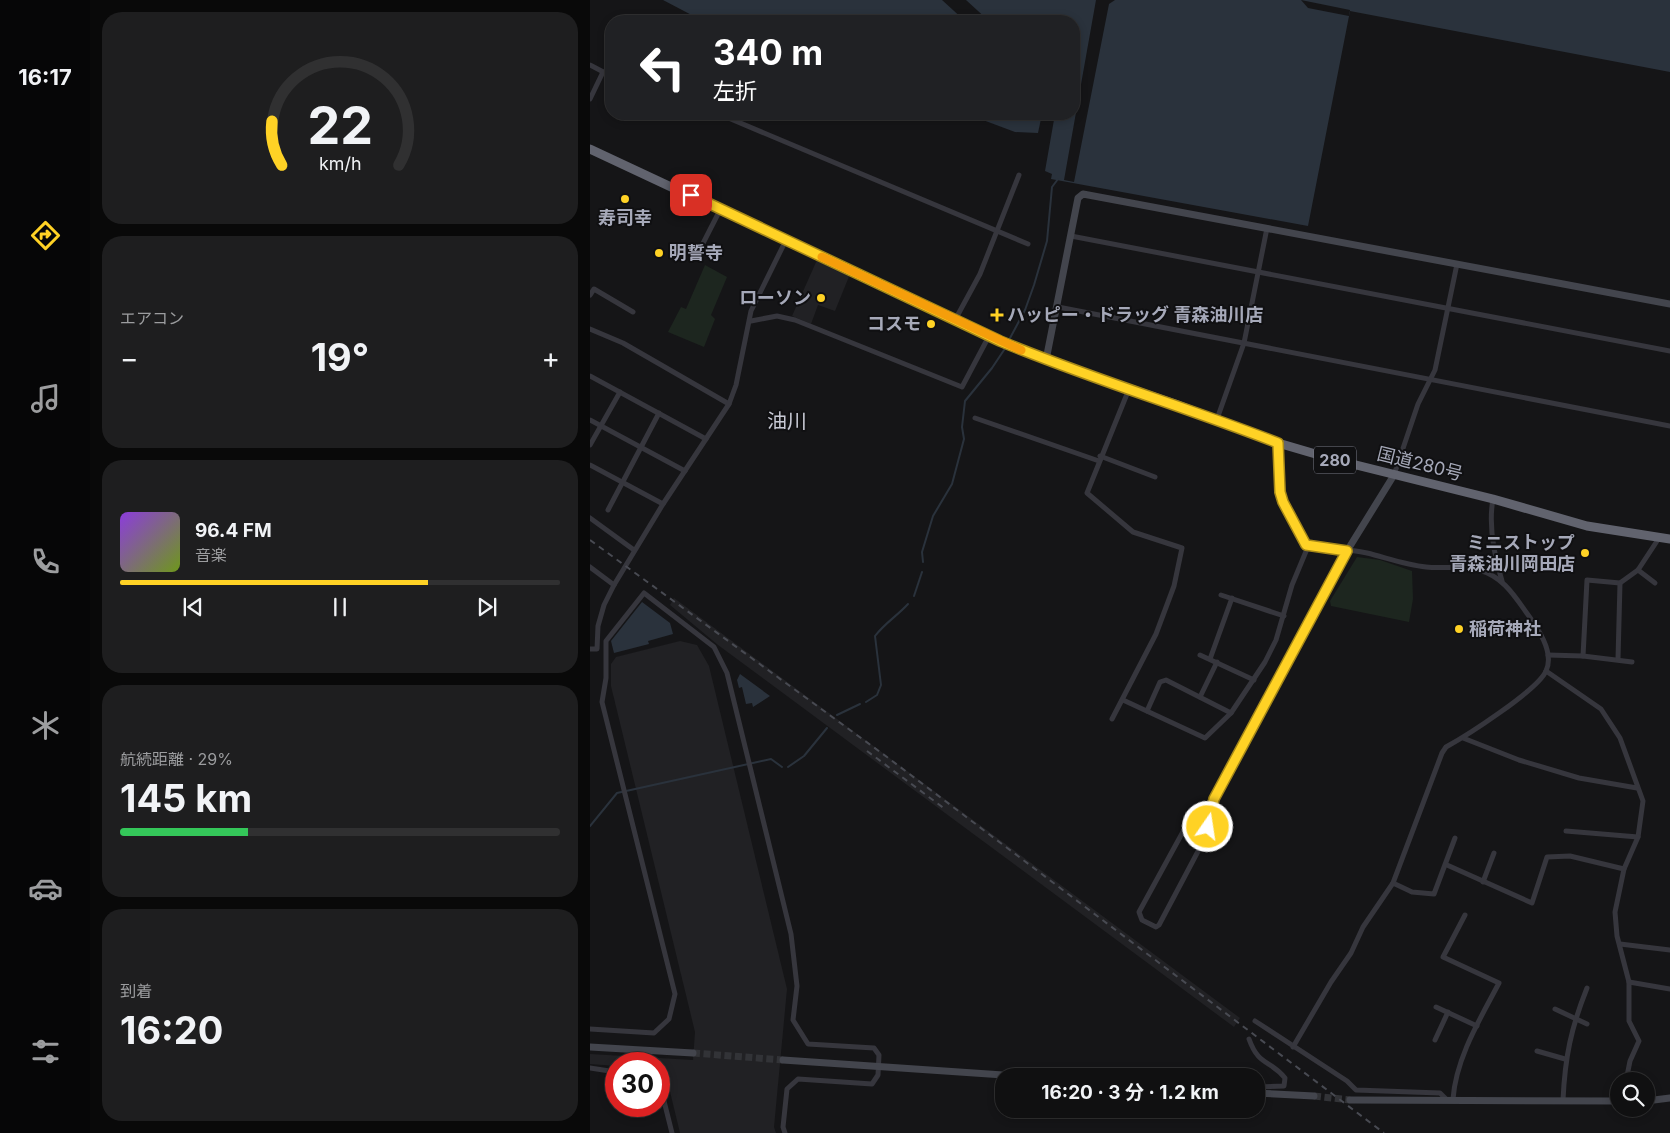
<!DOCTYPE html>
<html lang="ja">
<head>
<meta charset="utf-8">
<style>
	body { margin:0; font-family:Inter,"Noto Sans JP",sans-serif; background:#1e1e1f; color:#f1f3f6; height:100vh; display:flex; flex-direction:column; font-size:19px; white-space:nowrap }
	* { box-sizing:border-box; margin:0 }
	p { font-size:16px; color:#9c9d9f }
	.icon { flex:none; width:28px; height:28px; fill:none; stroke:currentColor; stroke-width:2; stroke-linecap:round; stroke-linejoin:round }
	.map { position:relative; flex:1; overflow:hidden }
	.panel { display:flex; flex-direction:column; gap:12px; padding:12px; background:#090909; width:500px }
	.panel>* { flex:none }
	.banner { position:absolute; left:15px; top:15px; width:475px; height:105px; border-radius:20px; box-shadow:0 2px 8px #0003,0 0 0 1px #303031; background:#202124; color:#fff; overflow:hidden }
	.controls { position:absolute; left:1020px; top:1072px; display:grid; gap:10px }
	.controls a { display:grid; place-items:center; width:45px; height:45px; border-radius:50%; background:#101011; box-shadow:0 2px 8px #0003,0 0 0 1px #303031; font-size:25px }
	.speed { position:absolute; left:15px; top:1052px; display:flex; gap:10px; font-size:25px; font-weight:700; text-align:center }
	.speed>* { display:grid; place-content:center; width:65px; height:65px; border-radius:50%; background:#101011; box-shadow:0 2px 8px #0003,0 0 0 1px #303031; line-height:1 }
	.speed .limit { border:8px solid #d22; background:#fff; color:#111 }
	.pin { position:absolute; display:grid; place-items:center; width:42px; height:42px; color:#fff; margin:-21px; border-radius:10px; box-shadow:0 2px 8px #0006 }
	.me { position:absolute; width:55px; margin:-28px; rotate:13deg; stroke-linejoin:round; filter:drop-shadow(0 0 4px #0008) }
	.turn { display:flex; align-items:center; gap:18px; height:105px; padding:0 25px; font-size:22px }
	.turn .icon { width:65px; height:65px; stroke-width:2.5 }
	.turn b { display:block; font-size:35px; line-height:42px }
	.big { font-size:38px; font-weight:700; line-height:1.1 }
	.panel .widget { flex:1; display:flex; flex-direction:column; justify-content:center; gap:8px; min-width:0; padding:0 18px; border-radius:20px; background:#1e1e1f }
	.panel .dial { align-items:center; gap:0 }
	.dial svg { height:130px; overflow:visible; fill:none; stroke:#303031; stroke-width:7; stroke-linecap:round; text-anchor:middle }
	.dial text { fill:#f1f3f6; stroke:none }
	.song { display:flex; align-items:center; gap:15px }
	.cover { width:60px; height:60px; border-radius:8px; background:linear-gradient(135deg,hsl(270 70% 55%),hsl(80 70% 35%)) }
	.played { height:5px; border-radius:2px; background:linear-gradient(90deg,#ffd225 70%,#303031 70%) }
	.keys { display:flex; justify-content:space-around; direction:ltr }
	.heat { display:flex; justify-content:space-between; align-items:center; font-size:28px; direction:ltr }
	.charge { height:8px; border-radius:4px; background:linear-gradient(90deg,#34c759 29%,#303031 0) }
	.trip { position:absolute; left:405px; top:1068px; width:270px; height:50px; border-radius:20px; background:#101011; box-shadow:0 2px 8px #0003,0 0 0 1px #303031; font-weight:700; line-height:50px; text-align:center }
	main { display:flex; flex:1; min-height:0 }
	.menu { display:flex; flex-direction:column; width:90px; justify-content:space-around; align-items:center; background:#060607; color:#9c9d9f }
	.menu .icon { width:35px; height:35px }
	.menu .selected { color:#ffd225 }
	.menu b { font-size:22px; color:#f1f3f6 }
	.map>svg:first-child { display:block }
	.built { fill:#212124 }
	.green { fill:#1d261f }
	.water { fill:#2a323c }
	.pier { fill:#151517 }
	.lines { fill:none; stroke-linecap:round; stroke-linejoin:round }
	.stream { stroke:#2a323c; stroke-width:2 }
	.secondary-tunnel { stroke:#323337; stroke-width:7; stroke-dasharray:7 3.5; stroke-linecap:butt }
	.street { stroke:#36363d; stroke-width:5 }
	.secondary { stroke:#43454d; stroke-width:7 }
	.highway { stroke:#61636e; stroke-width:9 }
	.rail { stroke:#484a52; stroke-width:2; stroke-dasharray:6 5; stroke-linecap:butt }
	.route-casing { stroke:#a68818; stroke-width:12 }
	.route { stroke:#ffd225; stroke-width:9 }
	.slow { stroke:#f59e0b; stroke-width:9 }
	.poi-dot { fill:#ffd225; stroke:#101012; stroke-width:2 }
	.labels { text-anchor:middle; stroke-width:4; stroke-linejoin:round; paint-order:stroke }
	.shield { fill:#101012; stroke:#797b87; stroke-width:1 }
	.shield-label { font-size:16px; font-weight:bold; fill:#a6a9b9 }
	.poi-label { font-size:18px; font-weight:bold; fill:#a6a9b9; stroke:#101012; text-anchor:start }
	.street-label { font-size:18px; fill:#a6a9b9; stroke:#101012 }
	.quarter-label { font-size:20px; fill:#c7c9d4; stroke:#101012 }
</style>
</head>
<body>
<main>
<nav class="menu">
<b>16:17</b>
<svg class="icon selected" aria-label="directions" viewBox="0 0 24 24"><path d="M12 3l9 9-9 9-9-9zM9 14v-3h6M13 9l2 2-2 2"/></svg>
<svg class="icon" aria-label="music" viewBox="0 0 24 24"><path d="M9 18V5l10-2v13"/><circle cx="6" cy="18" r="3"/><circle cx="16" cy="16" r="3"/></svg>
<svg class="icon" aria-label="phone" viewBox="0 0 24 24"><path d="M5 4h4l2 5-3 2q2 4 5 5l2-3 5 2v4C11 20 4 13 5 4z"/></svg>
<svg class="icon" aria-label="climate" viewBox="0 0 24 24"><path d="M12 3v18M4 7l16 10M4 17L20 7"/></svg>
<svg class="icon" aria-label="car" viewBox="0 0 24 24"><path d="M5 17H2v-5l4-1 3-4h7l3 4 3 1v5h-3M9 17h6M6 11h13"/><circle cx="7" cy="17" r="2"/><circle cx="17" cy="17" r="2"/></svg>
<svg class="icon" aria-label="filters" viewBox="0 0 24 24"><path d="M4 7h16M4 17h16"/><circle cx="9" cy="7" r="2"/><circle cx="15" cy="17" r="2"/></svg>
</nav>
<section class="panel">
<div class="widget dial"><svg viewBox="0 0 100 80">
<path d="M14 69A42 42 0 1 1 86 69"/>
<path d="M14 69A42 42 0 0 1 8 42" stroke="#ffd225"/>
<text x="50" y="56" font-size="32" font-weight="700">22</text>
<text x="50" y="72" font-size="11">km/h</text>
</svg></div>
<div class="widget"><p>エアコン</p>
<div class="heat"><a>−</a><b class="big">19°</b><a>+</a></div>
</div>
<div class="widget">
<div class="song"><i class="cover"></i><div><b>96.4 FM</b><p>音楽</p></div></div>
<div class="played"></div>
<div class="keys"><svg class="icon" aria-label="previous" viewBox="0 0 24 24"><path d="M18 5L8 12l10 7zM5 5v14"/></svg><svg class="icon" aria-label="pause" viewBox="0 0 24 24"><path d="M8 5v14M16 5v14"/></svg><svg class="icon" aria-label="next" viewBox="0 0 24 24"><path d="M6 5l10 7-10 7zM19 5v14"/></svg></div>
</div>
<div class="widget"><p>航続距離 · 29%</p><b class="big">145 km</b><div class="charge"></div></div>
<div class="widget"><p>到着</p><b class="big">16:20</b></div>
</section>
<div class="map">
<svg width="1080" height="1133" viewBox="0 0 1080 1133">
	<rect width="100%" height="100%" fill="#151517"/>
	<g class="built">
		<polygon points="227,260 260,274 245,311 228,305 221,324 202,316"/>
		<polygon points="84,598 650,1018 644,1027 128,645 80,605"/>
		<polygon points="90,641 107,645 119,666 197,989 184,1127 186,1133 90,1133 75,1071 69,1070 69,1064 26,1064 26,1066 0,1064 0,1054 103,1060 105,1032 21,686 21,664 26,657"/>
	</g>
	<g class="green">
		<polygon points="115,265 137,277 121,315 125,319 114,347 78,332 91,307 96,309"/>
		<polygon points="767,557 790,560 822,571 823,599 819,622 741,606 740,601"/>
	</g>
	<g class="water">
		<polygon points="73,0 1080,0 1080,72 760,11 718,226 461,179 462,174 455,171 465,114 484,114 484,21 113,21"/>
		<polygon points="394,114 452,114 448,133 425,132 393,120"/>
		<polygon points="52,602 80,623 83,634 58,641 59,644 24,653 21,641"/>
		<polygon points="150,674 180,696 163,707 162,703 156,704 152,687 149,688 147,680"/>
	</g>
	<g class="pier">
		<polygon points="352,0 376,0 399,21 375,21"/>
		<polygon points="506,0 525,0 519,4 484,182 474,180"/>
		<polygon points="711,0 760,10 759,16 718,8"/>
	</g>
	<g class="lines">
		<g class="stream">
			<polyline points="419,340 435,310 444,285 457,241 462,187 468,179"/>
			<polyline points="333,562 332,552 343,516 362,484 374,439 372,427 375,401 402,368 416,347"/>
			<polyline points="324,596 332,572"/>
			<path d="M276 702 287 695 291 685 285 636C295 623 307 616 318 604"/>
			<polyline points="247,715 270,704"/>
			<polyline points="198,767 214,756 237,728"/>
			<polyline points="0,826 27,793 181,759 192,767"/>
		</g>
		<g class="secondary-tunnel">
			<polyline points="103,1053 193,1060"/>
			<polyline points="724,1096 760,1100"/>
		</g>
		<g class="street">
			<polyline points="0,65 21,76"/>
			<polyline points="0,99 13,72"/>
			<polyline points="129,114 438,244"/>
			<polyline points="481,236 1080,351"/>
			<polyline points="105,259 130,210"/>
			<polyline points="0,295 4,289 43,312"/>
			<polyline points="468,307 1080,426"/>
			<polyline points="365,320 390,274 429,175"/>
			<polyline points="161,321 187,316 205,320 372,387 399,336"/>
			<polyline points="0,329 33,343 139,404"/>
			<polyline points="0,376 116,439"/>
			<polyline points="385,418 509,461"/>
			<polyline points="627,419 654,343 677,228"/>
			<polyline points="0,420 95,471"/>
			<polyline points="0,445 30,392"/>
			<polyline points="510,456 565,477"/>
			<polyline points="0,465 73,504"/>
			<polyline points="804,475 828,404 845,370 867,264"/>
			<path d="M903 499C898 527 904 555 912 581"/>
			<polyline points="18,510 69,413"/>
			<polyline points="0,518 44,550"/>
			<polyline points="0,567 24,585"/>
			<polyline points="1048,570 1065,583"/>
			<polyline points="631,595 694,616"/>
			<polyline points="0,649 7,649 8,626 14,605 24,585 73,504 139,404 146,385 161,311 196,240"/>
			<polyline points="610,655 664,680"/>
			<polyline points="958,655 993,656 997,580 1030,583 1048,570 1069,538"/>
			<polyline points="993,656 1042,662"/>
			<polyline points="620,659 642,598"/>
			<polyline points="1028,659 1030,583"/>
			<polyline points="956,671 1011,709 1030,738 1053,801 1048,837 1034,869 1025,912 1027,936 1039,982 1039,1021 1049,1041 1040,1061 1036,1081"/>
			<polyline points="610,697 627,662"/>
			<polyline points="533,700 615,738 641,713 675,662 686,640 702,585 717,549 715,540 699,515 690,492 688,443"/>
			<polyline points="557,711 570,682 576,680 641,713"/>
			<polyline points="522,719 566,634 584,586 592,548 543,532 497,493 539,389"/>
			<polyline points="873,738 929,760 989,778 1047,788"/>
			<polygon points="624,799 614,840 569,925 566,927 552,920 549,912 595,828"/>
			<polyline points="976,831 1048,837"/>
			<polyline points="857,865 942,903 957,857 980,856 1034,869"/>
			<polyline points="893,882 904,853"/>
			<polyline points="803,883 822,892 844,894 865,838"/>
			<polyline points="1030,944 1080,950"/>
			<polyline points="1039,982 1080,989"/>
			<polyline points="846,1007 887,1026"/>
			<polyline points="965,1009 997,1024"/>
			<polyline points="665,1021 757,1081 766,1090 850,1093 856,1099"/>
			<polyline points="0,1029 64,1033 79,1019 85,994 12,702 16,678 16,641 54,593 124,647 137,673 201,934 207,986 203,1020 218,1044 284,1048 289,1055 288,1075 282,1084 208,1079 197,1089 193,1127 195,1133"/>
			<path d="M659 1039C669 1067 680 1059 695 1078L694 1086 666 1087"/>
			<polyline points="845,1040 858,1012"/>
			<path d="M703 1047 741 982 761 953 773 927 803 883 852 753 856 747C876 736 948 690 956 671 965 652 947 627 936 612 924 595 912 576 889 570 873 565 853 569 836 567 816 565 797 558 777 553 758 549 736 548 716 545"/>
			<polyline points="947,1051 975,1059"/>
			<polyline points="0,1068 26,1072"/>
			<polyline points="69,1089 72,1093 82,1133"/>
			<path d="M863 1099C866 1058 890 1019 909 983L853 957 875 915"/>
			<path d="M973 1100C975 1057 981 1028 997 988"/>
		</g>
		<g class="secondary">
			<polyline points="456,360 488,198 493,194 1080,304"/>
			<polyline points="624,799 757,551 804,475"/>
			<polyline points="0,1047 103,1053"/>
			<polyline points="193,1060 429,1076"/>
			<polyline points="666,1093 724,1096"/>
			<polyline points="760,1100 1029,1101"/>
			<polyline points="1056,1101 1080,1098"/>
		</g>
		<polyline class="highway" points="0,149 399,336 456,360 585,404 688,443 746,460 903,499 997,526 1080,539"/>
		<g class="rail">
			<polyline points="0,540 297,757 794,1133"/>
			<polyline points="277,751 355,809"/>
		</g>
	</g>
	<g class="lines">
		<g class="route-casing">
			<path id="route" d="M101 195 410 341C501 379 596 407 688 443L690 492 693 502 716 545 757 551 624 799 618 827"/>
		</g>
		<use href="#route" class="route"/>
		<polyline class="slow" points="232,257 431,350"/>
	</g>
	<g class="poi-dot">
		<circle cx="35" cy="199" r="5"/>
		<circle cx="69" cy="253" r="5"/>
		<circle cx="231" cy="298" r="5"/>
		<path d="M404.5 307.5h5v5h5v5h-5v5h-5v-5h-5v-5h5z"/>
		<circle cx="341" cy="324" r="5"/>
		<circle cx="995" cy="553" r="5"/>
		<circle cx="869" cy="629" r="5"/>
	</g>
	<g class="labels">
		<rect class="shield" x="724" y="446.5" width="42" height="27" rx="4"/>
		<g class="shield-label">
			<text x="745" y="466">280</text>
		</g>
		<g class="poi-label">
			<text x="35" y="224" text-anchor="middle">寿司幸</text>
			<text x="79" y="259">明誓寺</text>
			<text x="221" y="304" text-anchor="end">ローソン</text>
			<text x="417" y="321">ハッピー・ドラッグ 青森油川店</text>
			<text x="331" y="330" text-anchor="end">コスモ</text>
			<text x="985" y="549" text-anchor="end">ミニストップ<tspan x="985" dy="21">青森油川岡田店</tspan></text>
			<text x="879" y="635">稲荷神社</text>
		</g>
		<g class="street-label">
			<text transform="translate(830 464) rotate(14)" y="6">国道280号</text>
		</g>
		<g class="quarter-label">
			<text x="197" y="428">油川</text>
		</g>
	</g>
</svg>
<div class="controls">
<a><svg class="icon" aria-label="search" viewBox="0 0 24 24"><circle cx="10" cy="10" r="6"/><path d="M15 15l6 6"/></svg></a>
</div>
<div class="speed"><div class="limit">30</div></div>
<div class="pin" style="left:101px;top:195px;background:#d93025"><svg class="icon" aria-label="arrive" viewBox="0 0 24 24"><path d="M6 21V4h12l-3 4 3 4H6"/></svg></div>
<svg class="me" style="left:618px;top:827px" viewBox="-20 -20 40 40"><circle r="17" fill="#ffd225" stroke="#fff" stroke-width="3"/><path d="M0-11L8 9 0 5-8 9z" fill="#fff"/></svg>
<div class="trip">16:20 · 3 分 · 1.2 km</div>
<div class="banner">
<div class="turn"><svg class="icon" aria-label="left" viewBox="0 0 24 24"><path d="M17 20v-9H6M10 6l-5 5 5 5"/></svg><div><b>340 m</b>左折</div></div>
</div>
</div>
</main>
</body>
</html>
